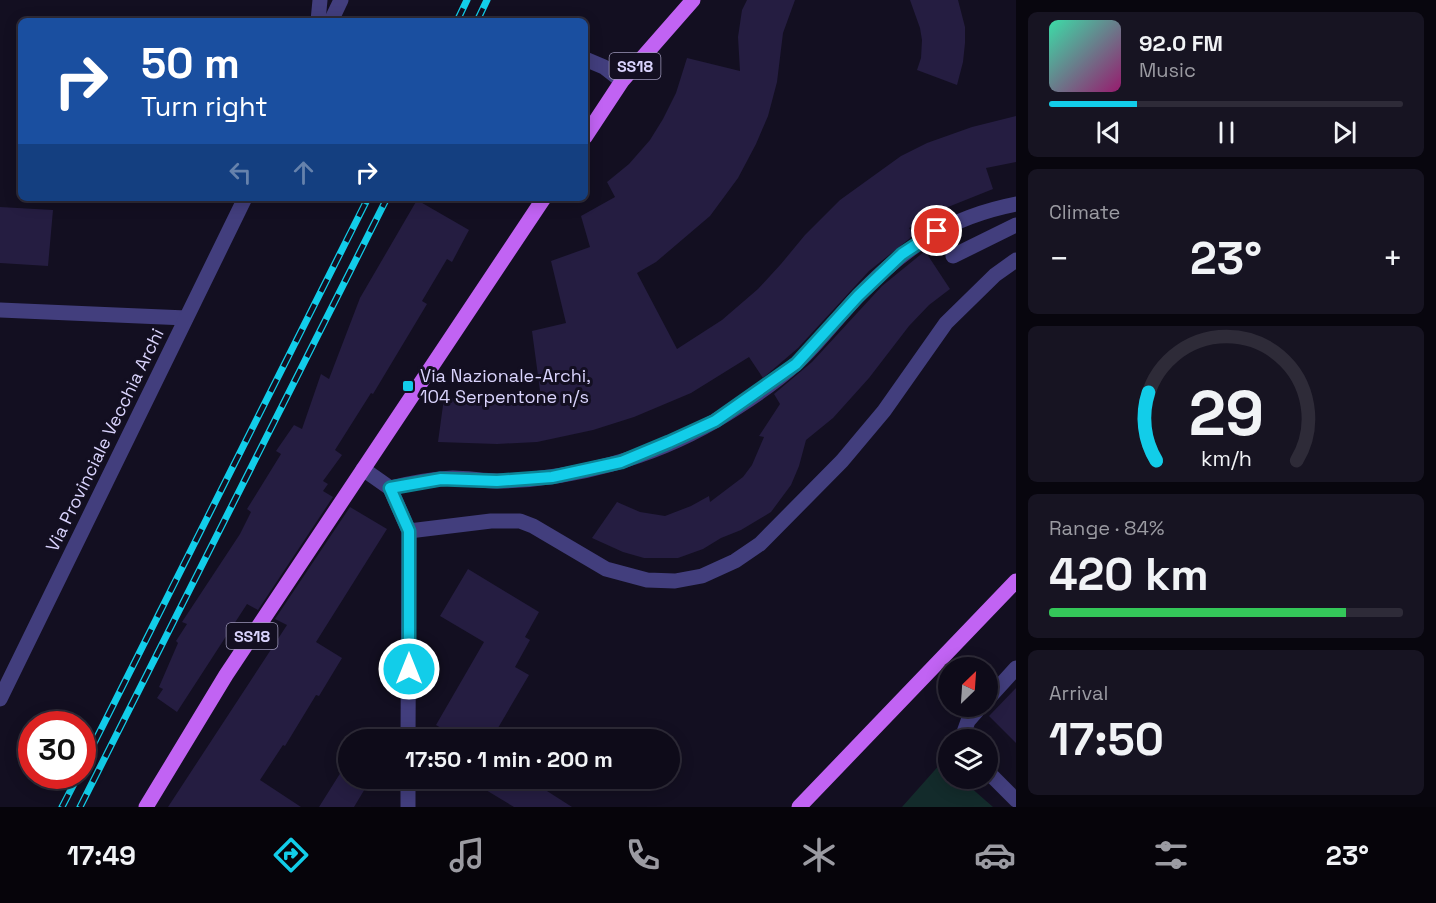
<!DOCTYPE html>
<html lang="en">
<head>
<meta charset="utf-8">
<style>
	body { margin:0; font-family:"Space Grotesk",sans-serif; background:#171422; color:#f1f3f6; height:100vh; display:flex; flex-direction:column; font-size:22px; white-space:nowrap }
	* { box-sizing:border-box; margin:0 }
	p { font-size:20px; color:#9b9ba2 }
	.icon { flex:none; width:33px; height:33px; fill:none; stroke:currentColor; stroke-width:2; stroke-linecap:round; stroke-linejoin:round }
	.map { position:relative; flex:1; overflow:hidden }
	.side { display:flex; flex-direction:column; gap:12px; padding:12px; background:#08060e; width:420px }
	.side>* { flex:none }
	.guide { position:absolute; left:18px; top:18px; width:570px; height:183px; border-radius:9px; box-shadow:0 3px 15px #0003,0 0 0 2px #2e2b38; background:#1a4fa0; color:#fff; overflow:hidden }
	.needle { width:39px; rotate:25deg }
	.tools { position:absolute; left:938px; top:657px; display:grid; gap:12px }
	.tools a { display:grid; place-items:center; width:60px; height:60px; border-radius:50%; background:#0e0b19; box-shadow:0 3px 15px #0003,0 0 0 2px #2e2b38; font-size:30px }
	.speed { position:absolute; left:18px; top:711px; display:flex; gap:12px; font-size:30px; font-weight:700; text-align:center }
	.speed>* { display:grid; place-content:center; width:78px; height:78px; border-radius:50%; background:#0e0b19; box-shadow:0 3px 15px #0003,0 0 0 2px #2e2b38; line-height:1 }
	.speed .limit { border:9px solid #d22; background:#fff; color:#111 }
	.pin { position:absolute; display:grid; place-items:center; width:51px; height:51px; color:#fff; margin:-26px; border:3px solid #fff; border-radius:50%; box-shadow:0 2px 6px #0007 }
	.me { position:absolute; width:66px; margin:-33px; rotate:0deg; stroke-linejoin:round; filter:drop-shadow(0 0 4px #0008) }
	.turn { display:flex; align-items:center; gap:21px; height:126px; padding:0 24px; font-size:27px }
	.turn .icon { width:78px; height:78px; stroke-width:2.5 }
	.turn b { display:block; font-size:42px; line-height:51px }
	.lanes { display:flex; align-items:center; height:57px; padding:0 24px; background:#0003; justify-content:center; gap:30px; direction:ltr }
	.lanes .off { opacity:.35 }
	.big { font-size:45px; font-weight:600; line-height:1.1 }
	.side .tile { flex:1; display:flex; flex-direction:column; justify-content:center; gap:9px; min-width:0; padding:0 21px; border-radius:9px; background:#171422 }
	.side .dial { align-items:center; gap:0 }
	.dial svg { height:156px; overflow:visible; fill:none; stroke:#2e2b38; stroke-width:7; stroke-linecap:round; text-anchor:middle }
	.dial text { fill:#f1f3f6; stroke:none }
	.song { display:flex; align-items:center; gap:18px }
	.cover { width:72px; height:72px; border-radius:9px; background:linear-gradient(135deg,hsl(160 70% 55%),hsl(320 70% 35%)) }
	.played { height:6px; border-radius:3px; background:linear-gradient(90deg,#12cde9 25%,#2e2b38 25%) }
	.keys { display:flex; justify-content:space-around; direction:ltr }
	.heat { display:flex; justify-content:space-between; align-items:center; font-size:33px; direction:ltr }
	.charge { height:9px; border-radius:4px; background:linear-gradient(90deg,#34c759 84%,#2e2b38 0) }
	.trip { position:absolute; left:338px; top:729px; width:342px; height:60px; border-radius:30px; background:#0e0b19; box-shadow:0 3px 15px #0003,0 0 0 2px #2e2b38; font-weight:600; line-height:60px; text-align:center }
	.dock { display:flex; height:96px; justify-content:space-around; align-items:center; background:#06040a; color:#9b9ba2 }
	.dock .icon { width:42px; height:42px }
	.dock .current { color:#12cde9 }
	.dock b { font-size:27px; color:#f1f3f6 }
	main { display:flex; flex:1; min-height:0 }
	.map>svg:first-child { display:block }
	.green { fill:#132b2b }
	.building { fill:#251d41 }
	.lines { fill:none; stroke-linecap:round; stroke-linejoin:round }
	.minor { stroke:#423e7d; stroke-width:15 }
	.major { stroke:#c163f3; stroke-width:15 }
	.rail-casing { stroke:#12cde9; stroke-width:7 }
	.rail { stroke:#130f21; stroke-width:4.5; stroke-dasharray:14; stroke-linecap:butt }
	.route-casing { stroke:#0c8597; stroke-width:15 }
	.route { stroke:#12cde9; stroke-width:10 }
	.poi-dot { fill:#12cde9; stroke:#130f21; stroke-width:2 }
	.labels { text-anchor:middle; stroke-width:6; stroke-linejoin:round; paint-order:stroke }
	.shield { fill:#130f21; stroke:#9e98ba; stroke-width:1.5 }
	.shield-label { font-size:16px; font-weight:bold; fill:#d9d3fc }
	.poi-label { font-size:18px; fill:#d9d3fc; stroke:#130f21; text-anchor:start }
	.street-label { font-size:18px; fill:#d9d3fc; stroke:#130f21 }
</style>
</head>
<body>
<main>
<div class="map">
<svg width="1016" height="807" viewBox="0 0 1016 807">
	<rect width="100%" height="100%" fill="#130f21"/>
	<polygon class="green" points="942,762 948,767 948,778 961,779 993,807 902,807"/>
	<g class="building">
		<polygon points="747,0 795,0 783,33 777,82 768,116 756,144 738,178 710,216 656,262 637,273 677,349 722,320 758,289 781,264 805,235 840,200 901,156 927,143 972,127 1016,116 1016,162 986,168 993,189 938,211 909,228 914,235 869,271 798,348 763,378 749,357 691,393 634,417 593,430 537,442 497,444 438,442 444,398 480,400 541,398 532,331 566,323 551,261 590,247 581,216 615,197 607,182 629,164 650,140 663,119 676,93 687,58 740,71 738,37 742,10"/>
		<polygon points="910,0 958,0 965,27 965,43 963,62 957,85 917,70 921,58 922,40 920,28"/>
		<polygon points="417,200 469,230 452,262 447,259 422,301 427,304 373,394 371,393 335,450 342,455 323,481 328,484 323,491 333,497 258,610 247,604 177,712 157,698 163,689 159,687 178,643 176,641 187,624 182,622 240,534 251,512 247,509 281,454 276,451 294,425 302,429 321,374 329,379 360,298"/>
		<polygon points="0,207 53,210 48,266 0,263"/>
		<polygon points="925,251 950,289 929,305 909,326 869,378 833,418 806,440 799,466 791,485 771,512 741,530 721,538 703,549 678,558 644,558 623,552 592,538 617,502 640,512 665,516 691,506 709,496 710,502 743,477 752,465 764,437 759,436 780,404 774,394 812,362 882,286"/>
		<polygon points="350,507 387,529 316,642 342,658 319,696 316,695 285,746 283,745 260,780 301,807 168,807 287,625 275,619"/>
		<polygon points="468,569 539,612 525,637 530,640 515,667 529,675 495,733 508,740 461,740 436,725 484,642 440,616"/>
		<polygon points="1016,688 1016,743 989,716"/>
		<polygon points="341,772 348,776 348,778 352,778 366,787 354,807 319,807"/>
		<polygon points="466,778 554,778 547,791 572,807 514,807"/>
	</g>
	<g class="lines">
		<g class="minor">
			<polyline points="318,21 320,0"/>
			<polyline points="331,21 341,0"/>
			<polyline points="585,59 604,67 622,81"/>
			<polyline points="953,256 1016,225"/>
			<polyline points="0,310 186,318"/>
			<polyline points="363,469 390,488 409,531 408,740"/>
			<path d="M390 488C411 483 431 479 453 478 468 478 483 481 498 481 572 480 651 458 715 421 740 406 775 383 797 363 819 343 837 318 858 296 905 247 949 217 1016 204"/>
			<polyline points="409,531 491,521 520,521 533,526 606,569 647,580 675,581 702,576 735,561 760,544 842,461 884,411 946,323 995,275 1016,260"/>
			<polyline points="0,699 245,198"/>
			<polyline points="987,700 1016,668"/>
			<polyline points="963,740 962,738 968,721 981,706"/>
			<polyline points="987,771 1016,800"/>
			<polyline points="408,807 408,778"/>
		</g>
		<g class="major">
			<polyline points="585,137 622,81 693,0"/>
			<polyline points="146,807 226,675 544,198"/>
			<polyline points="799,807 1016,581"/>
		</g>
		<g class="rail-casing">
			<g id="rail">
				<polyline points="457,21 467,0"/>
				<polyline points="477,21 487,0"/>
				<polyline points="82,767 368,198"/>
				<polyline points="62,807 78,776"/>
				<polyline points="80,807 387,198"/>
			</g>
		</g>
		<use href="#rail" class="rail"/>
	</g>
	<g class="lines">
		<g class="route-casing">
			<polyline id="route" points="409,669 409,531 390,488 441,479 497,481 552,477 621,462 669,442 715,421 796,364 858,296 902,254 937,231"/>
		</g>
		<use href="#route" class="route"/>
	</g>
	<rect class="poi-dot" x="402" y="380" width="12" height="12" rx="3"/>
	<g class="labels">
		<g class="shield">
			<rect x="609.5" y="53" width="51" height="26" rx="4.5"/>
			<rect x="226.5" y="623" width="51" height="26" rx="4.5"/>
		</g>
		<g class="shield-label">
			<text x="635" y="72">SS18</text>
			<text x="252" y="642">SS18</text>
		</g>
		<g class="poi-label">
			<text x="420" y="382">Via Nazionale-Archi,<tspan x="420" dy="21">104 Serpentone n/s</tspan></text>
		</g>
		<g class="street-label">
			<text transform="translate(105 440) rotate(-64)" y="6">Via Provinciale Vecchia Archi</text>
		</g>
	</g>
</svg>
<div class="tools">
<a><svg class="needle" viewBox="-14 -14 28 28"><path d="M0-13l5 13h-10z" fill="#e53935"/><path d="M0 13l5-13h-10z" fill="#9b9ba2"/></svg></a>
<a><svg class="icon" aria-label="layers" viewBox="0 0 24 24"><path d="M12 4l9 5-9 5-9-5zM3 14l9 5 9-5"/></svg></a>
</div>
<div class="speed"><div class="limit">30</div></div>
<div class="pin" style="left:937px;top:231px;background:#d93025"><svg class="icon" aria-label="arrive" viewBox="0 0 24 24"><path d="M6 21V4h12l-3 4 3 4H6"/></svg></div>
<svg class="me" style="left:409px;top:669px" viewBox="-20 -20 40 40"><circle r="17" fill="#12cde9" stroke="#fff" stroke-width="3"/><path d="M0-11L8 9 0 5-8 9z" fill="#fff"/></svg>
<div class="trip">17:50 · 1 min · 200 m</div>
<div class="guide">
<div class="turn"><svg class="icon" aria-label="right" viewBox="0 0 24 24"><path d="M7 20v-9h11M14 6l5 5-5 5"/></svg><div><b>50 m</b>Turn right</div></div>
<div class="lanes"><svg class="icon off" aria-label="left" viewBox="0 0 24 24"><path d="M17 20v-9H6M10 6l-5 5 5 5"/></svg><svg class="icon off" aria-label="ahead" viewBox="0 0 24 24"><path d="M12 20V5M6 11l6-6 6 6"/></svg><svg class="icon" aria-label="right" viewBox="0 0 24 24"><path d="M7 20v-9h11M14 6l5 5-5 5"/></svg></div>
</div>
</div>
<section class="side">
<div class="tile">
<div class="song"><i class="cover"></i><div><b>92.0 FM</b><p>Music</p></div></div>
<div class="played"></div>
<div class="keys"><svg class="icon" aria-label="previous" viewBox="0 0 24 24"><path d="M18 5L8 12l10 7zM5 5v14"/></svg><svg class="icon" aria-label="pause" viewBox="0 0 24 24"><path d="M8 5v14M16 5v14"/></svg><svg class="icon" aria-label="next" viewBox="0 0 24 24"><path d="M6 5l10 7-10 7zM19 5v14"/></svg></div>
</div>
<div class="tile"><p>Climate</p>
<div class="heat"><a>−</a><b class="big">23°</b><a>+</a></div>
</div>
<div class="tile dial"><svg viewBox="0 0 100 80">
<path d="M14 69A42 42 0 1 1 86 69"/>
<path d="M14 69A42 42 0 0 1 10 34" stroke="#12cde9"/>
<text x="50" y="56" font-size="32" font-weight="700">29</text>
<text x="50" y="72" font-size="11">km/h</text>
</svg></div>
<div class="tile"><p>Range · 84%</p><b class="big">420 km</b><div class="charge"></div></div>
<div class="tile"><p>Arrival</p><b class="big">17:50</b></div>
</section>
</main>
<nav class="dock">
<b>17:49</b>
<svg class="icon current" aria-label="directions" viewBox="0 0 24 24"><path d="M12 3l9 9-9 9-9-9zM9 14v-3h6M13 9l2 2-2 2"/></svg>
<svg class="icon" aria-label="music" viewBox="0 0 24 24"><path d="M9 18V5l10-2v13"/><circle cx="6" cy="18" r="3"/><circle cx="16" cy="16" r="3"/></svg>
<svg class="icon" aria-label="phone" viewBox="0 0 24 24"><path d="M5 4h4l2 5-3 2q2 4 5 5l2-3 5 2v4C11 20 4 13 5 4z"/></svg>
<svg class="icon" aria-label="climate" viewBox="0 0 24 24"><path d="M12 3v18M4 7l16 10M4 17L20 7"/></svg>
<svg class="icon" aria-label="car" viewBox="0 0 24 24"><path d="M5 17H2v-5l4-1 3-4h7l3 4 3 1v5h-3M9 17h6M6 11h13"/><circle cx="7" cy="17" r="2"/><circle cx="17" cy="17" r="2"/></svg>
<svg class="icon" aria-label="filters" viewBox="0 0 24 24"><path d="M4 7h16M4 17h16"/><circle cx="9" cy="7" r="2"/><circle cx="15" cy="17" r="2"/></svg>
<b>23°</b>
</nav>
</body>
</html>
